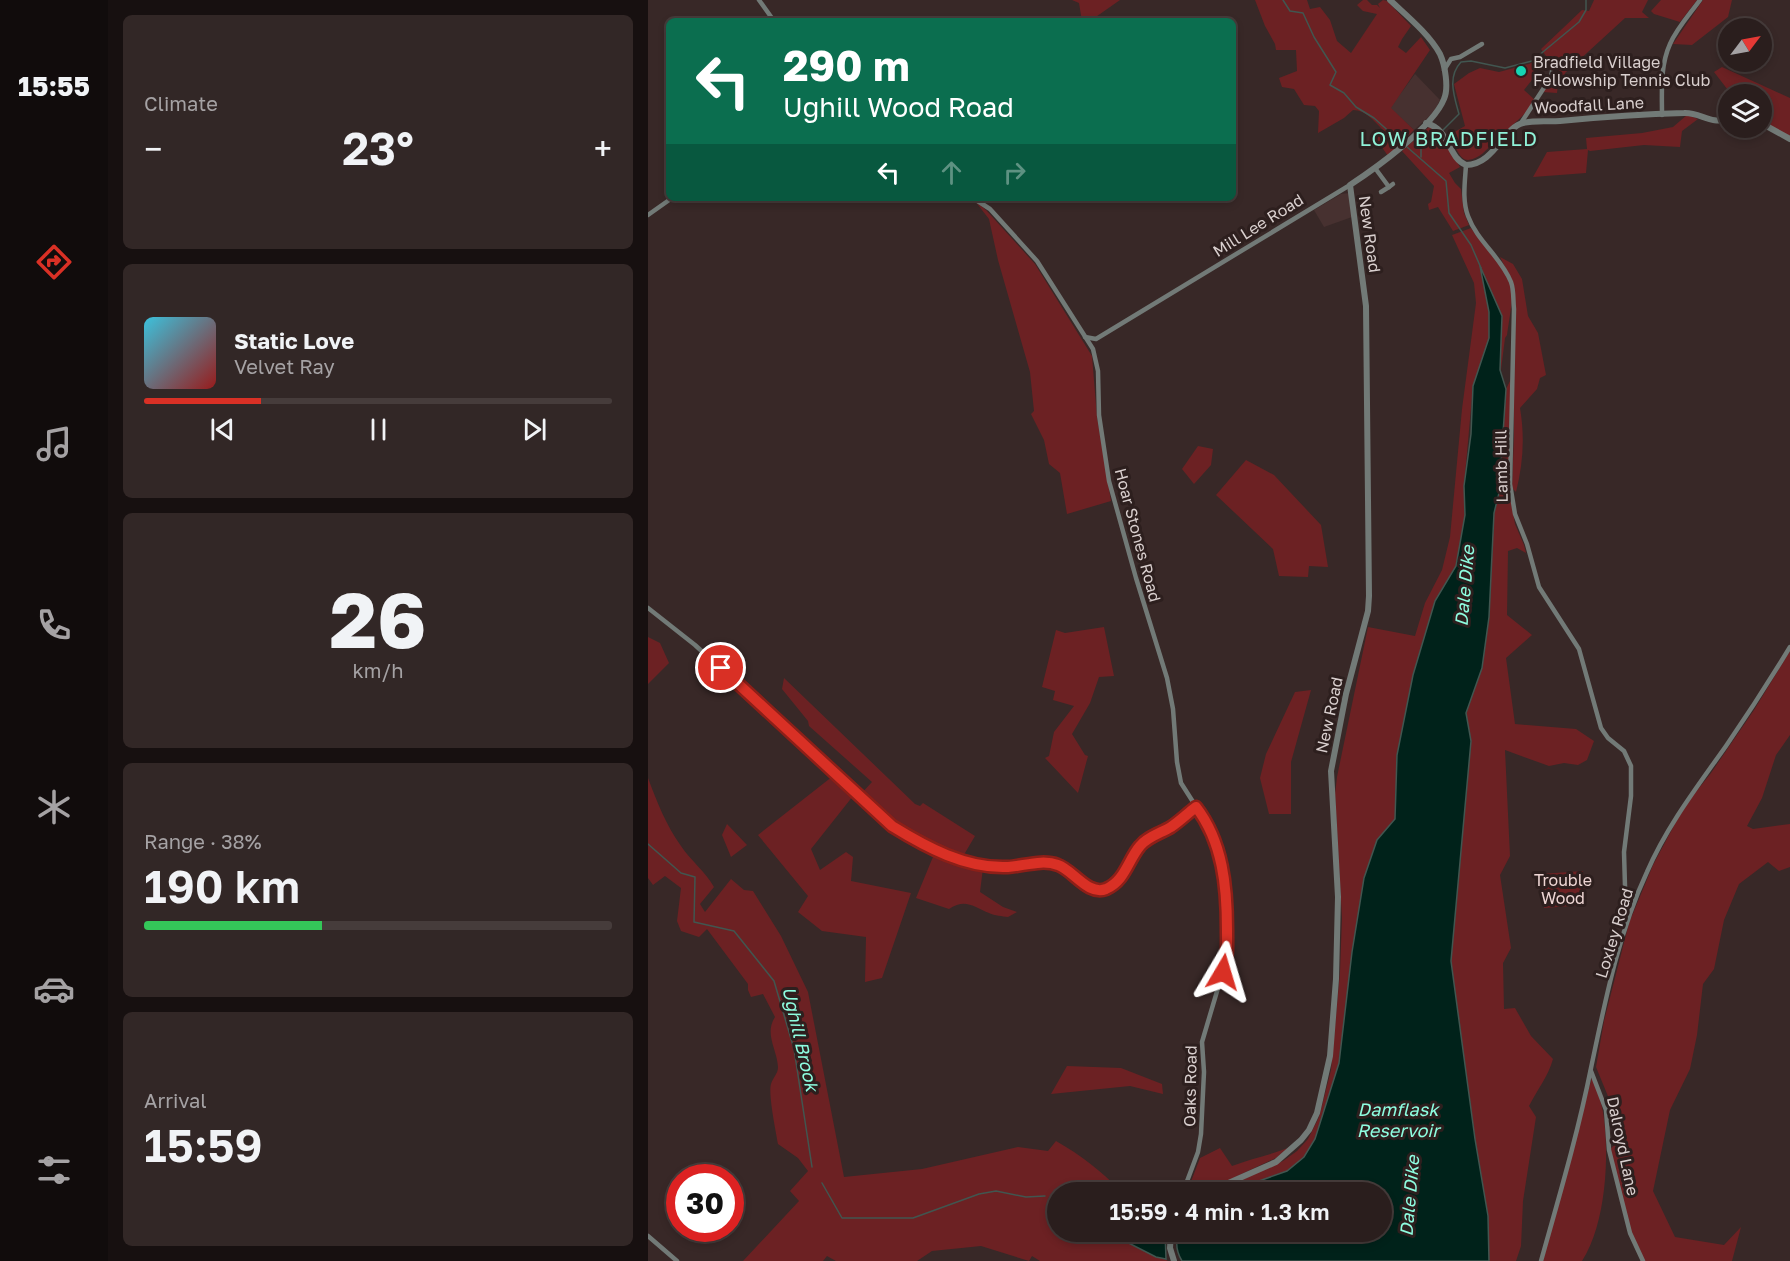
<!DOCTYPE html>
<html lang="en">
<head>
<meta charset="utf-8">
<style>
	body { margin:0; font-family:"Golos Text",sans-serif; background:#322726; color:#f1f3f6; height:100vh; display:flex; flex-direction:column; font-size:22px; white-space:nowrap }
	* { box-sizing:border-box; margin:0 }
	p { font-size:20px; color:#a5a2a4 }
	.icon { flex:none; width:33px; height:33px; fill:none; stroke:currentColor; stroke-width:2; stroke-linecap:round; stroke-linejoin:round }
	.map { position:relative; flex:1; overflow:hidden }
	.panel { display:flex; flex-direction:column; gap:15px; padding:15px; background:#171010; width:540px }
	.panel>* { flex:none }
	.hud { position:absolute; left:18px; top:18px; width:570px; height:183px; border-radius:9px; box-shadow:0 3px 9px #0003,0 0 0 2px #463c3b; background:#0b6e4f; color:#fff; overflow:hidden }
	.needle { width:39px; rotate:58deg }
	.tools { position:absolute; left:1070px; top:18px; display:grid; gap:12px }
	.tools a { display:grid; place-items:center; width:54px; height:54px; border-radius:50%; background:#2a1e1d; box-shadow:0 3px 9px #0003,0 0 0 2px #463c3b; font-size:30px }
	.speed { position:absolute; left:18px; top:1164px; display:flex; gap:12px; font-size:30px; font-weight:700; text-align:center }
	.speed>* { display:grid; place-content:center; width:78px; height:78px; border-radius:50%; background:#2a1e1d; box-shadow:0 3px 9px #0003,0 0 0 2px #463c3b; line-height:1 }
	.speed .limit { border:9px solid #d22; background:#fff; color:#111 }
	.pin { position:absolute; display:grid; place-items:center; width:51px; height:51px; color:#fff; margin:-26px; border:3px solid #fff; border-radius:50%; box-shadow:0 2px 6px #0007 }
	.me { position:absolute; width:66px; margin:-33px; rotate:7deg; stroke-linejoin:round; filter:drop-shadow(0 0 4px #0008) }
	.turn { display:flex; align-items:center; gap:21px; height:126px; padding:0 18px; font-size:27px }
	.turn .icon { width:78px; height:78px; stroke-width:2.5 }
	.turn b { display:block; font-size:42px; line-height:51px }
	.lanes { display:flex; align-items:center; height:57px; padding:0 18px; background:#0003; justify-content:center; gap:30px; direction:ltr }
	.lanes .off { opacity:.35 }
	.big { font-size:45px; font-weight:600; line-height:1.1 }
	.panel .widget { flex:1; display:flex; flex-direction:column; justify-content:center; gap:9px; min-width:0; padding:0 21px; border-radius:9px; background:#322726 }
	.panel .dial { align-items:center; gap:0 }
	.dial b { font-size:78px; line-height:1 }
	.song { display:flex; align-items:center; gap:18px }
	.cover { width:72px; height:72px; border-radius:9px; background:linear-gradient(135deg,hsl(190 70% 55%),hsl(0 70% 35%)) }
	.played { height:6px; border-radius:3px; background:linear-gradient(90deg,#d93025 25%,#463c3b 25%) }
	.keys { display:flex; justify-content:space-around; direction:ltr }
	.heat { display:flex; justify-content:space-between; align-items:center; font-size:33px; direction:ltr }
	.charge { height:9px; border-radius:4px; background:linear-gradient(90deg,#34c759 38%,#463c3b 0) }
	.trip { position:absolute; left:399px; top:1182px; width:345px; height:60px; border-radius:30px; background:#2a1e1d; box-shadow:0 3px 9px #0003,0 0 0 2px #463c3b; font-weight:600; line-height:60px; text-align:center }
	main { display:flex; flex:1; min-height:0 }
	.menu { display:flex; flex-direction:column; width:108px; justify-content:space-around; align-items:center; background:#110c0c; color:#a5a2a4 }
	.menu .icon { width:42px; height:42px }
	.menu .selected { color:#d93025 }
	.menu b { font-size:27px; color:#f1f3f6 }
	.map>svg:first-child { display:block }
	.built { fill:#473130 }
	.green { fill:#6c2123 }
	.water { fill:#00221a; stroke:#415650; stroke-width:1.5 }
	.lines { fill:none; stroke-linecap:round; stroke-linejoin:round }
	.stream { stroke:#415650; stroke-width:1.5 }
	.minor { stroke:#727a77; stroke-width:4.5 }
	.tertiary { stroke:#727a77; stroke-width:6 }
	.route-casing { stroke:#8d1f18; stroke-width:15 }
	.route { stroke:#d93025; stroke-width:10 }
	.poi-dot { fill:#17d5b3; stroke:#2d1f1e; stroke-width:2 }
	.labels { text-anchor:middle; stroke-width:6; stroke-linejoin:round; paint-order:stroke }
	.poi-label { font-size:16px; fill:#d9cfce; stroke:#2d1f1e; text-anchor:start }
	.street-label { font-size:16px; fill:#d9cfce; stroke:#2d1f1e }
	.park-label { font-size:16px; fill:#efd7d5; stroke:#2d1f1e }
	.water-label { font-size:18px; font-style:italic; fill:#8efde0; stroke:#2d1f1e }
	.quarter-label { font-size:20px; letter-spacing:1.5px; fill:#90f2d8; stroke:#2d1f1e }
</style>
</head>
<body>
<main>
<nav class="menu">
<b>15:55</b>
<svg class="icon selected" aria-label="directions" viewBox="0 0 24 24"><path d="M12 3l9 9-9 9-9-9zM9 14v-3h6M13 9l2 2-2 2"/></svg>
<svg class="icon" aria-label="music" viewBox="0 0 24 24"><path d="M9 18V5l10-2v13"/><circle cx="6" cy="18" r="3"/><circle cx="16" cy="16" r="3"/></svg>
<svg class="icon" aria-label="phone" viewBox="0 0 24 24"><path d="M5 4h4l2 5-3 2q2 4 5 5l2-3 5 2v4C11 20 4 13 5 4z"/></svg>
<svg class="icon" aria-label="climate" viewBox="0 0 24 24"><path d="M12 3v18M4 7l16 10M4 17L20 7"/></svg>
<svg class="icon" aria-label="car" viewBox="0 0 24 24"><path d="M5 17H2v-5l4-1 3-4h7l3 4 3 1v5h-3M9 17h6M6 11h13"/><circle cx="7" cy="17" r="2"/><circle cx="17" cy="17" r="2"/></svg>
<svg class="icon" aria-label="filters" viewBox="0 0 24 24"><path d="M4 7h16M4 17h16"/><circle cx="9" cy="7" r="2"/><circle cx="15" cy="17" r="2"/></svg>
</nav>
<section class="panel">
<div class="widget"><p>Climate</p>
<div class="heat"><a>−</a><b class="big">23°</b><a>+</a></div>
</div>
<div class="widget">
<div class="song"><i class="cover"></i><div><b>Static Love</b><p>Velvet Ray</p></div></div>
<div class="played"></div>
<div class="keys"><svg class="icon" aria-label="previous" viewBox="0 0 24 24"><path d="M18 5L8 12l10 7zM5 5v14"/></svg><svg class="icon" aria-label="pause" viewBox="0 0 24 24"><path d="M8 5v14M16 5v14"/></svg><svg class="icon" aria-label="next" viewBox="0 0 24 24"><path d="M6 5l10 7-10 7zM19 5v14"/></svg></div>
</div>
<div class="widget dial"><b>26</b><p>km/h</p></div>
<div class="widget"><p>Range · 38%</p><b class="big">190 km</b><div class="charge"></div></div>
<div class="widget"><p>Arrival</p><b class="big">15:59</b></div>
</section>
<div class="map">
<svg width="1142" height="1261" viewBox="0 0 1142 1261">
	<rect width="100%" height="100%" fill="#382827"/>
	<g class="built">
		<polygon points="767,74 792,100 786,112 766,130 742,108"/>
		<polygon points="701,193 704,217 676,227 666,210 693,194"/>
	</g>
	<g class="green">
		<polygon points="424,0 472,0 442,21 434,21 431,3"/>
		<path d="M607 0H659L662 9 672 7 682 20 689 41 703 53 729 14 715 11 709 5 715 0H719L724 5H729L732 8 730 4 735 0 739 1 763 26 754 39 750 47 758 53 773 37 782 50 743 108 766 130 740 156 727 137 736 131C727 122 718 110 705 110L696 118 670 133 671 111 667 106 656 105 646 89 634 87 631 78 649 71 648 50H628L627 44 617 26Z"/>
		<path d="M946 0H1000L994 12 1001 18H977L917 73 916 83H910L909 93 895 92 912 68 904 56H899L903 64 891 71 876 90 887 100 886 105 834 154C812 169 812 153 801 135L817 126 806 84 821 73 832 68 851 72 881 64 898 56 893 49 934 10 941 11Z"/>
		<polygon points="1013,0 1049,0 1032,22 1006,14 1003,11"/>
		<polygon points="1055,0 1084,0 1080,17 1044,45 1025,44"/>
		<polygon points="1074,67 1142,98 1142,137 1113,120 1113,94 1083,94 1066,72"/>
		<polygon points="1039,115 1050,119 1034,131 1032,147 996,145 942,151 940,150 938,173 885,177 899,152 939,149 938,138 994,133 1025,127"/>
		<polygon points="781,127 791,130 812,167 801,173 807,183 813,189 816,213 821,225 805,231 790,207 781,210 780,204 783,202 786,186 754,151"/>
		<polygon points="327,201 338,210 387,264 444,356 449,417 463,501 419,514 412,473 401,464 396,440 383,414 386,411 382,372 350,260 341,219"/>
		<path d="M823 228C832 243 862 271 864 287 865 301 861 320 859 335L857 338 853 370H852L854 316 833 270 841 312V338L825 386 816 486 817 515 808 566 787 601 765 675 749 755 747 819 729 840 698 1010 691 1063 667 1139 656 1157 639 1171 580 1192H567L635 1161 649 1151 660 1139 671 1117 683 1070 692 972 694 918 687 794 689 777 720 627 767 636 777 603 794 570 802 537 814 409 828 303 826 283 804 235Z"/>
		<path d="M852 257 865 264 874 279 880 316 890 333 898 375 892 378 889 389 872 408C877 437 875 464 868 492L864 488 866 436 865 283Z"/>
		<path d="M863 379 860 484 867 524 876 545 878 553 869 548 860 551 859 615 884 635 858 658 867 724 928 729 946 741 939 760 930 765 916 763 901 766 857 750 862 856 852 875 863 948 855 963 856 1009 867 1008 883 1036 905 1059C900 1077 889 1090 881 1106L888 1117 875 1201 873 1246 868 1261H841L840 1216 827 1139 803 961 823 741 817 713 834 668 841 617 846 513 851 493 858 389Z"/>
		<polygon points="550,446 565,449 563,465 546,484 534,469"/>
		<polygon points="598,460 626,475 673,525 680,567 661,566 660,577 631,576 625,549 568,495"/>
		<polygon points="456,627 466,676 451,677 442,703 424,734 437,755 440,756 430,793 397,758 401,756 406,732 426,706 405,700 407,691 394,687 408,630 417,633"/>
		<polygon points="0,637 12,643 21,663 0,684"/>
		<polygon points="1142,651 1142,735 1128,755 1114,798 1099,826 1105,829 1142,824 1142,867 1131,871 1120,862 1091,884 1076,920 1066,969 1055,984 1049,1035 1042,1069 1022,1110 1005,1191 1027,1237 1076,1245 1093,1227 1084,1261 995,1261 982,1233 961,1150 970,1142 964,1106 948,1067 956,1021 981,923 1005,865 1029,820 1043,798 1063,773 1106,710"/>
		<polygon points="136,678 267,804 272,806 275,803 327,836 314,858 254,829 213,794 224,782 161,726 160,721 134,689"/>
		<polygon points="663,690 643,762 643,814 621,814 612,778 618,754 647,692"/>
		<polygon points="185,776 205,796 163,849 172,870 198,852 205,857 203,881 263,893 234,978 217,982 218,937 174,931 150,912 160,896 110,835"/>
		<path d="M0 778C9 802 18 825 33 846 43 861 57 871 66 887L52 904 57 912 83 879 96 890 105 891 133 936 160 992 196 1177 274 1169 370 1147 400 1151 408 1141C433 1155 454 1172 474 1192H410L409 1199 400 1197 409 1202 410 1232H459L520 1261H392L384 1256 381 1261 333 1246 284 1251 269 1261H188L179 1256 175 1261H95L151 1201 142 1191 160 1171 150 1158 130 1144C128 1132 120 1094 123 1084 125 1077 130 1074 130 1067 129 1049 116 1034 127 1017L115 994 103 997 100 990V984L59 929 51 937 33 931 29 921 33 888 17 876 5 885 0 878Z"/>
		<polygon points="79,824 99,845 83,857 74,835"/>
		<path d="M287 852 311 863 335 868 332 892 355 907 369 912 360 917C354 916 347 916 341 913 325 907 318 898 301 909L268 898Z"/>
		<polygon points="935,871 938,905 896,908 893,874"/>
		<polygon points="419,1066 473,1068 514,1084 515,1094 482,1086 403,1094"/>
		<path d="M944 1077C948 1088 953 1100 955 1112 962 1155 958 1224 934 1261H895Z"/>
		<path d="M642 1147 628 1158 555 1192H539L552 1158 572 1148 584 1166C604 1158 623 1155 642 1147Z"/>
	</g>
	<g class="water">
		<path d="M832 266 854 316 852 370 858 389 851 493 846 513 841 617 834 668 818 713 823 741 803 961 827 1139 840 1216 841 1261H534C528 1251 527 1242 531 1232H734V1192H580L639 1171 656 1157 667 1139 691 1063 704 952 716 878 729 840 747 819 749 755 765 675 787 601 808 566 817 515 816 486 823 434 825 386 841 338V312Z"/>
		<polygon points="459,1232 517,1232 518,1259 508,1257"/>
	</g>
	<g class="lines">
		<g class="stream">
			<polyline points="635,0 642,11 655,13 666,37 688,72 682,85 696,93 708,107 726,118 755,144"/>
			<path d="M795 130 811 114C806 96 799 77 813 62L823 61 857 68 884 61 931 22 938 10V0"/>
			<polyline points="759,147 798,181 801,213 823,245 833,268"/>
			<polyline points="773,157 773,142 781,134 788,132"/>
			<polyline points="0,844 33,873 47,877 46,922 86,931 126,981 146,1049 164,1167"/>
			<polyline points="174,1183 194,1218 265,1218 331,1194 348,1191 378,1197 397,1196"/>
		</g>
		<g class="minor">
			<polyline points="111,0 126,21"/>
			<polyline points="796,70 803,59 812,57 834,44"/>
			<path d="M1014 115C1014 91 1012 66 1022 44 1029 28 1042 14 1052 0"/>
			<polyline points="873,123 903,77 905,66"/>
			<path d="M818 165C817 182 814 200 820 216 829 241 853 257 863 282 866 290 865 300 866 309L862 484 867 514 879 544 891 587 931 649 953 728 960 738 976 751 983 766V796L976 852 978 921"/>
			<polyline points="727,168 741,187 745,184"/>
			<polyline points="733,192 741,187"/>
			<polyline points="325,198 342,209 389,261 445,349 450,371 451,415 461,481 488,578 519,678 525,709 529,762 533,783 561,827 578,883 578,961 554,1042 556,1072 553,1134 550,1152 535,1192"/>
			<polyline points="0,215 24,198"/>
			<polyline points="437,337 448,339 702,185"/>
			<path d="M0 608 47 645 244 826C278 847 318 869 360 867 376 866 394 859 410 865 425 870 440 896 458 889 477 881 480 861 492 846 499 838 513 833 523 827 532 821 540 813 548 807"/>
			<polyline points="943,1071 958,1110 961,1150 982,1233 995,1261"/>
			<polyline points="0,1236 29,1261"/>
			<path d="M893 1261C911 1197 930 1133 943 1068 957 1002 970 934 999 872 1019 826 1049 787 1078 746 1100 714 1122 680 1142 647"/>
		</g>
		<g class="tertiary">
			<path d="M778 123C803 130 799 157 818 165 846 165 856 127 875 123 887 120 900 122 912 121 953 117 994 114 1036 113 1052 112 1063 125 1080 119"/>
			<polyline points="1113,123 1142,139"/>
			<path d="M560 1192 628 1162 653 1140 661 1130 669 1113 682 1056 688 979 690 897 683 771 698 694 720 611 721 596 718 306 702 185C728 168 785 127 796 99 801 88 797 65 792 54 781 34 759 16 742 0"/>
			<polyline points="523,1232 522,1248 526,1261"/>
		</g>
	</g>
	<g class="lines">
		<g class="route-casing">
			<path id="route" d="M73 668 244 826C278 847 318 869 360 867 376 866 394 859 410 865 425 870 440 896 458 889 477 881 480 860 492 846 499 837 513 833 523 827 532 821 540 813 548 807 575 842 579 887 579 930 579 945 580 958 575 972"/>
		</g>
		<use href="#route" class="route"/>
	</g>
	<circle class="poi-dot" cx="873" cy="71" r="6"/>
	<g class="labels">
		<g class="poi-label">
			<text x="885" y="68">Bradfield Village<tspan x="885" dy="18">Fellowship Tennis Club</tspan></text>
		</g>
		<g class="street-label">
			<text transform="translate(941 105) rotate(-3)" y="6">Woodfall Lane</text>
			<text transform="translate(610 225) rotate(-32)" y="6">Mill Lee Road</text>
			<text transform="translate(722 234) rotate(82)" y="6">New Road</text>
			<text transform="translate(853 466) rotate(-91)" y="6">Lamb Hill</text>
			<text transform="translate(490 535) rotate(75)" y="6">Hoar Stones Road</text>
			<text transform="translate(681 715) rotate(-78)" y="6">New Road</text>
			<text transform="translate(966 933) rotate(-73)" y="6">Loxley Road</text>
			<text transform="translate(542 1086) rotate(-89)" y="6">Oaks Road</text>
			<text transform="translate(975 1146) rotate(78)" y="6">Dalroyd Lane</text>
		</g>
		<g class="park-label">
			<text x="915" y="886">Trouble<tspan x="915" dy="18">Wood</tspan></text>
		</g>
		<g class="water-label">
			<text transform="translate(817 586) rotate(-85)" y="6">Dale Dike</text>
			<text transform="translate(152 1039) rotate(77)" y="6">Ughill Brook</text>
			<text x="750" y="1116">Damflask<tspan x="750" dy="21">Reservoir</tspan></text>
			<text transform="translate(762 1196) rotate(-85)" y="6">Dale Dike</text>
		</g>
		<g class="quarter-label">
			<text x="801" y="146">LOW BRADFIELD</text>
		</g>
	</g>
</svg>
<div class="tools">
<a><svg class="needle" viewBox="-14 -14 28 28"><path d="M0-13l5 13h-10z" fill="#e53935"/><path d="M0 13l5-13h-10z" fill="#a5a2a4"/></svg></a>
<a><svg class="icon" aria-label="layers" viewBox="0 0 24 24"><path d="M12 4l9 5-9 5-9-5zM3 14l9 5 9-5"/></svg></a>
</div>
<div class="speed"><div class="limit">30</div></div>
<div class="pin" style="left:73px;top:668px;background:#d93025"><svg class="icon" aria-label="arrive" viewBox="0 0 24 24"><path d="M6 21V4h12l-3 4 3 4H6"/></svg></div>
<svg class="me" style="left:575px;top:972px" viewBox="-20 -20 40 40"><path d="M0-17L14 15 0 8-14 15z" fill="#d93025" stroke="#fff" stroke-width="4"/></svg>
<div class="trip">15:59 · 4 min · 1.3 km</div>
<div class="hud">
<div class="turn"><svg class="icon" aria-label="left" viewBox="0 0 24 24"><path d="M17 20v-9H6M10 6l-5 5 5 5"/></svg><div><b>290 m</b>Ughill Wood Road</div></div>
<div class="lanes"><svg class="icon" aria-label="left" viewBox="0 0 24 24"><path d="M17 20v-9H6M10 6l-5 5 5 5"/></svg><svg class="icon off" aria-label="ahead" viewBox="0 0 24 24"><path d="M12 20V5M6 11l6-6 6 6"/></svg><svg class="icon off" aria-label="right" viewBox="0 0 24 24"><path d="M7 20v-9h11M14 6l5 5-5 5"/></svg></div>
</div>
</div>
</main>
</body>
</html>
